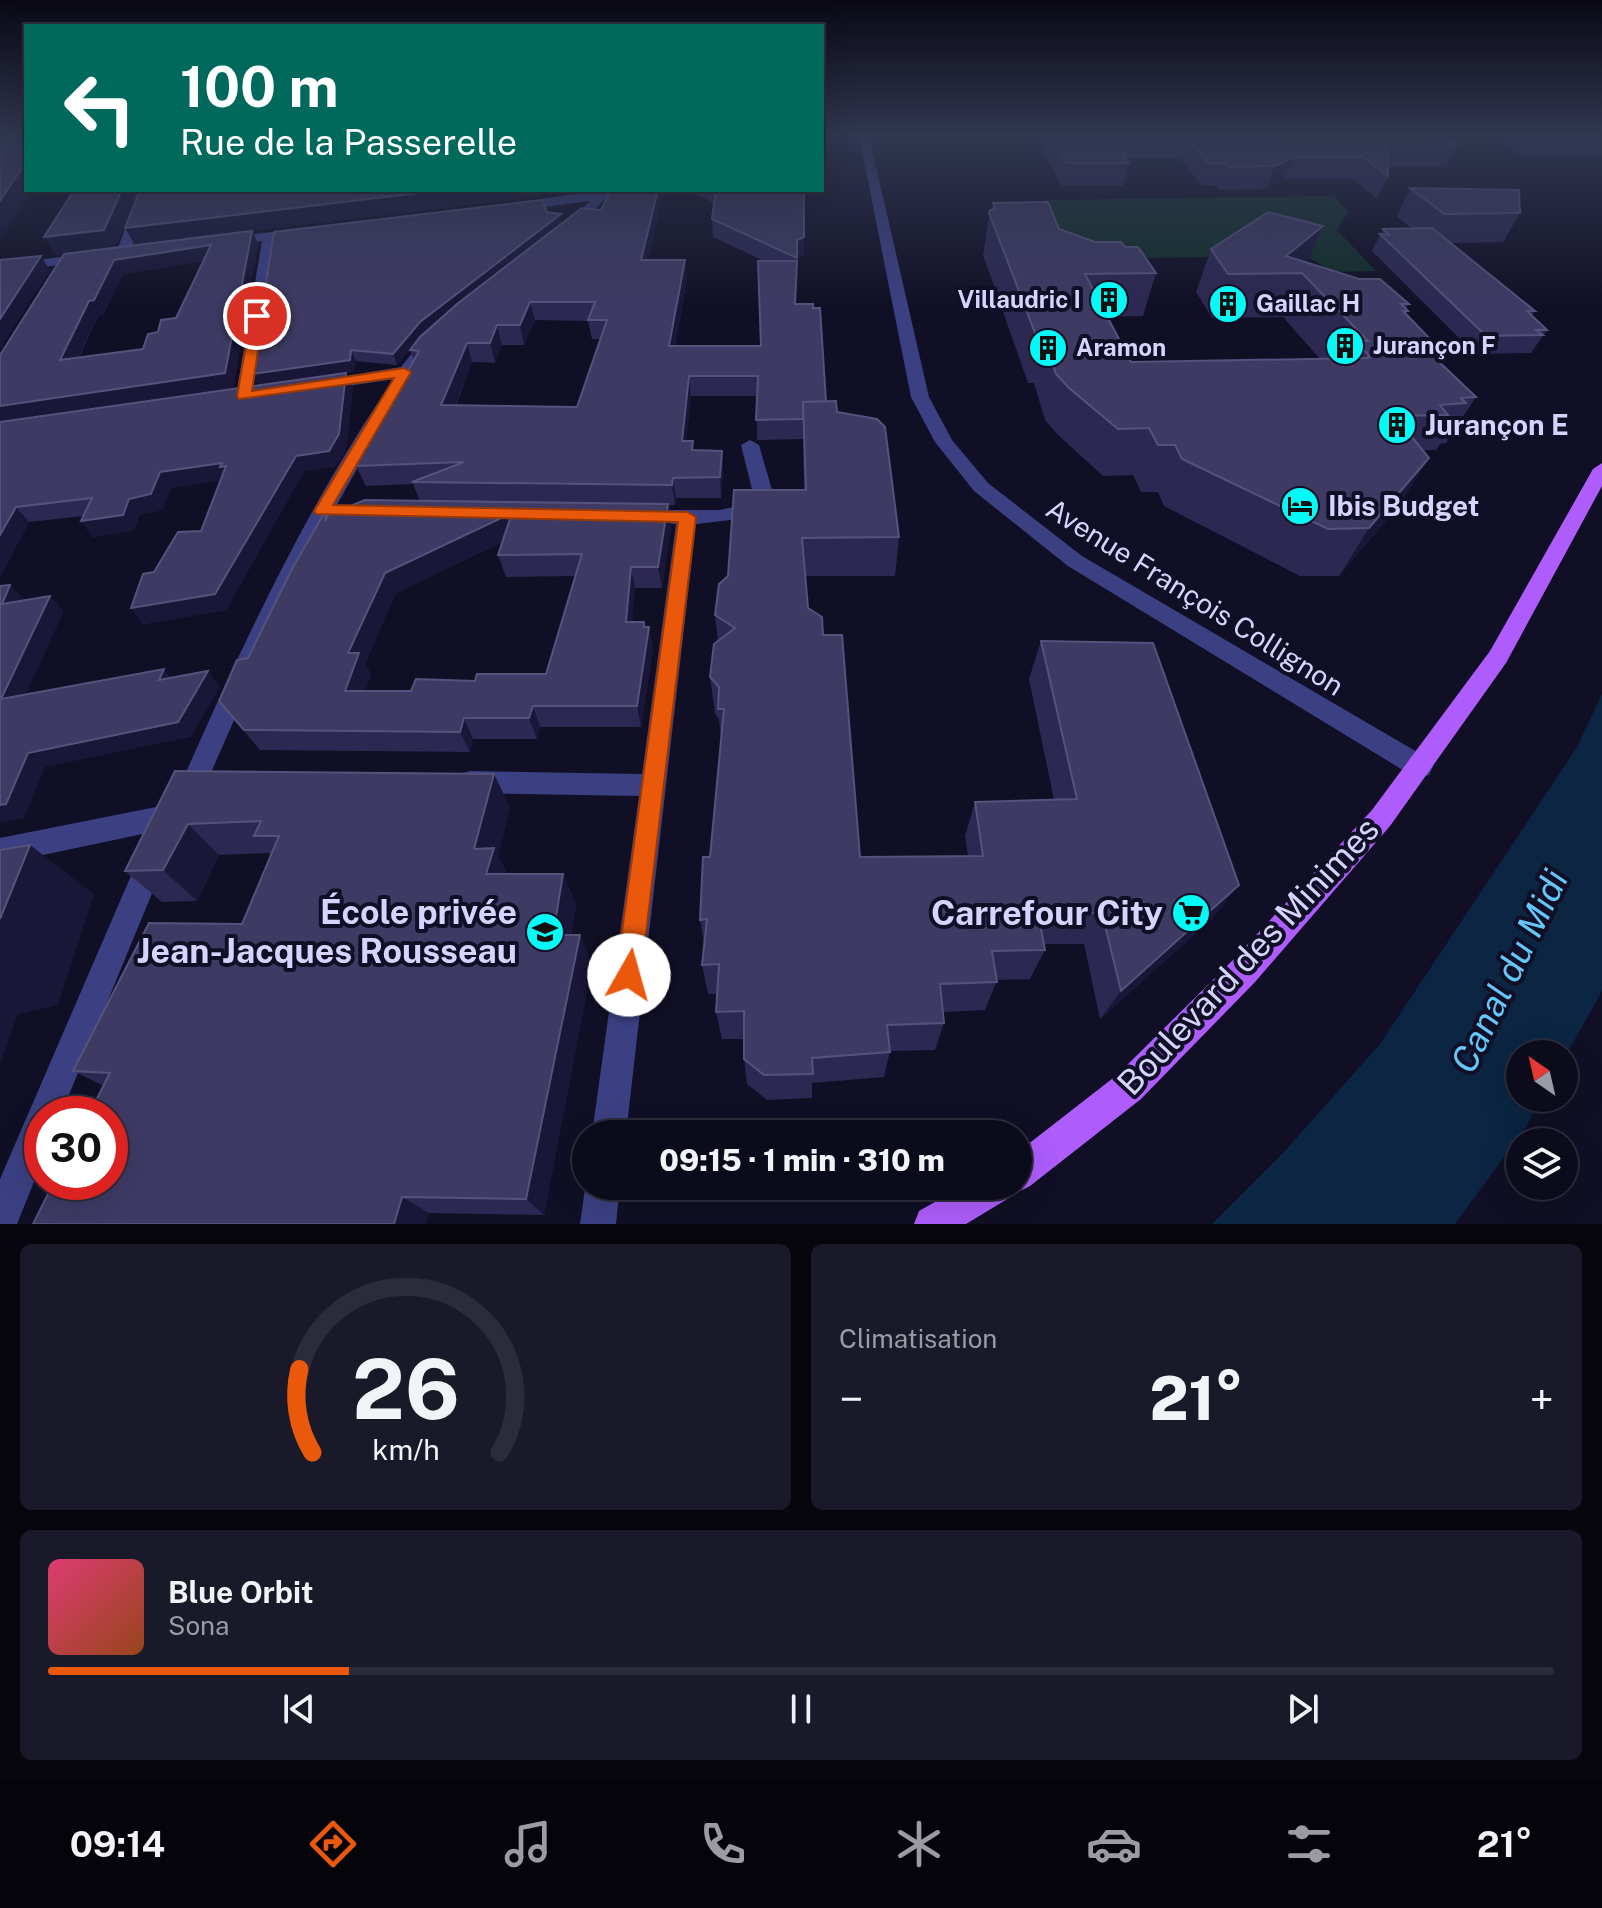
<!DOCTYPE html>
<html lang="fr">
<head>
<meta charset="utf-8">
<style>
	body { margin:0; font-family:"Public Sans",sans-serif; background:#1a1929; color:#f1f3f6; height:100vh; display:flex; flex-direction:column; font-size:30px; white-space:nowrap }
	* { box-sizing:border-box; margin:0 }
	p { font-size:26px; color:#9a9ba3 }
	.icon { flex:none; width:44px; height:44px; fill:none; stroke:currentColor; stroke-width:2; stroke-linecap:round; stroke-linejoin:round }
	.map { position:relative; height:1224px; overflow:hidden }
	.sheet { display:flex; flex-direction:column; gap:20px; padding:20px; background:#07060f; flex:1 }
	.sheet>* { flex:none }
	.guide { position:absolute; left:24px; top:24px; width:800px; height:168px; border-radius:0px; box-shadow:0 8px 32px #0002,0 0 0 2px #2c2b3b; background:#00695c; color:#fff; overflow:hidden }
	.needle { width:52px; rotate:326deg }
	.fabs { position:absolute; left:1506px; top:1040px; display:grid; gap:16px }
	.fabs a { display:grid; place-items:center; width:72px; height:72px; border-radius:50%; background:#0c0b1c; box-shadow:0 8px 32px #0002,0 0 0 2px #2c2b3b; font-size:40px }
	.speed { position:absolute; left:24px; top:1096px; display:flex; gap:16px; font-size:40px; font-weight:700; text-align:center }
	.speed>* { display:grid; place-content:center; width:104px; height:104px; border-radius:50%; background:#0c0b1c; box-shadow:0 8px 32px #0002,0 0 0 2px #2c2b3b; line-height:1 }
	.speed .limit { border:12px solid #d22; background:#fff; color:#111 }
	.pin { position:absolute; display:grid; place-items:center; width:68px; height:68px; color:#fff; margin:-34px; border:4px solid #fff; border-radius:50%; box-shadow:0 2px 8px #0007 }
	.me { position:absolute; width:88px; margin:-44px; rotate:7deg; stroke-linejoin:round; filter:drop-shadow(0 0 6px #0008) }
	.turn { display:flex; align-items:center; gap:28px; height:168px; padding:0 24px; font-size:36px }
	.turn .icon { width:104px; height:104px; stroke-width:2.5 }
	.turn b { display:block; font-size:56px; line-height:68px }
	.big { font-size:60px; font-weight:800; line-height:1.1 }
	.sheet .widget { flex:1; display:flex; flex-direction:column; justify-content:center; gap:12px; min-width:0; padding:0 28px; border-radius:12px; background:#1a1929 }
	.sheet .dial { align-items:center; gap:0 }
	.dial svg { height:208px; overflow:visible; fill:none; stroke:#2c2b3b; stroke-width:7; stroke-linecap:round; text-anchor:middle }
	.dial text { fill:#f1f3f6; stroke:none }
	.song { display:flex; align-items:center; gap:24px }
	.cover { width:96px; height:96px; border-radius:12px; background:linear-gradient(135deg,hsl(340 70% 55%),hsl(20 70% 35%)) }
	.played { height:8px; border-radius:4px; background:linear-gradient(90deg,#ea580c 20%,#2c2b3b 20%) }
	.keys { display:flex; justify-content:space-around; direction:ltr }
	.heat { display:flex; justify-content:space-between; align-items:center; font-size:44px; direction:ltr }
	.sheet .tiles { flex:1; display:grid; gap:20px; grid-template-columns:1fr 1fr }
	.widget:last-child { grid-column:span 2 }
	.trip { position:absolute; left:572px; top:1120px; width:460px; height:80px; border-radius:40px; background:#0c0b1c; box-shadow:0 8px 32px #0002,0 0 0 2px #2c2b3b; font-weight:800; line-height:80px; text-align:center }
	.tab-bar { display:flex; height:128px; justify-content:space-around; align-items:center; background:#05040b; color:#9a9ba3 }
	.tab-bar .icon { width:56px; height:56px }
	.tab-bar .active { color:#ea580c }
	.tab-bar b { font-size:36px; color:#f1f3f6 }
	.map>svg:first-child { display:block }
	.green { fill:#122f2a }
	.water { fill:#0b2542 }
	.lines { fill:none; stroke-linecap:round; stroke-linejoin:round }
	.minor { fill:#3b4083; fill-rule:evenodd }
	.tertiary { fill:#3b4083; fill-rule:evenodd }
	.primary { fill:#ae5dfc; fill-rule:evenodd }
	.wall { fill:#2c2852; fill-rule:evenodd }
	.shaded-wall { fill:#191638 }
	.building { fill:#3e3a64; stroke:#55527c; stroke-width:2; fill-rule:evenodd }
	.route { fill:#ea580c; stroke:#983908; stroke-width:2 }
	.labels { text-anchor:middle; stroke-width:8; stroke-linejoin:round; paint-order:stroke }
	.far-poi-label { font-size:24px; font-weight:bold; fill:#d4d4fe; stroke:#100f25; text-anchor:start }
	.poi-label { font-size:28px; font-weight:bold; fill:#d4d4fe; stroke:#100f25; text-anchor:start }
	.street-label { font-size:28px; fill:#d4d4fe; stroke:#100f25 }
	.near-poi-label { font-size:34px; font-weight:bold; fill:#d4d4fe; stroke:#100f25; text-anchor:end }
	.near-street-label { font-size:34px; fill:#d4d4fe; stroke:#100f25 }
	.near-water-label { font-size:36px; font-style:italic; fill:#64c7fc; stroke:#100f25 }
</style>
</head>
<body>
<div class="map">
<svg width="1602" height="1224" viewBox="0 0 1602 1224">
	<rect width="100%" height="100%" fill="#100f25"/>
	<path class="green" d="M1333 196 1348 211 1337 230 1376 271 1330 272C1312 253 1247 232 1222 245 1217 247 1211 253 1207 257L1076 259 1045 200Z"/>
	<polygon class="water" points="1602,694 1602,991 1564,1059 1564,1054 1520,1054 1520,1098 1542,1098 1526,1127 1455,1224 1212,1224 1282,1154 1380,1044 1577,747"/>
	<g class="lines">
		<g class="minor">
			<polygon points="140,190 152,190 130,253 118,256 116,253"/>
			<polygon points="602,190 615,190 569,233 562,229 590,201 513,211 507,207 513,203"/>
			<polygon points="300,229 305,230 305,236 276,240 252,396 250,400 238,400 236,396 262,241 227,245 220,241 227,237"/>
			<polygon points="90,253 95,254 95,260 0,273 0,265"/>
			<path d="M430 336 438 341 389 412 320 535 263 654 206 784C198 798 193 809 176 803L172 795 187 770C247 635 310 500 394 379L322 390 314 385 322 380 401 367 424 338Z"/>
			<polygon points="750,440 759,445 774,497 765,513 756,517 696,524 626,1134 592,1134 639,796 470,793 461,790 457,782 461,774 470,771 642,774 676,524 639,522 629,516 639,510 720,510 751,503 754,497 741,445"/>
			<polygon points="171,804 180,808 184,816 180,824 171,828 0,864 0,838"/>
			<polygon points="153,844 163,848 167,857 61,1114 42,1114 42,1162 17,1224 0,1224 0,1179 143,848"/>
			<polygon points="586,1182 586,1186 620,1186 616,1224 580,1224"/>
		</g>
		<polygon class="tertiary" points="859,136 869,136 929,397 952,440 988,483 1082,556 1429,759 1433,767 1429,775 1420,778 1411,775 1068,566 974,491 935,442 911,397"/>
		<polygon class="primary" points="1602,463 1602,486 1506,663 1390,826 1255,982 1141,1099 1030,1186 1018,1192 1013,1190 1009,1198 966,1224 914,1224 919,1211 963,1186 1018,1186 1018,1152 1117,1075 1233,960 1372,810 1490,651 1593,469"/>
	</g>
	<g class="wall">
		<polygon points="1035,136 1445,136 1457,144 1446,167 1387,167 1388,176 1377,199 1353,179 1284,179 1266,189 1220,190 1216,186 1201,185 1180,158 1126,158 1129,163 1123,186 1062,186"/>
		<polygon points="1493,136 1602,136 1602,155 1523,156"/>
		<polygon points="1410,188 1520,213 1503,242 1451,243 1535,311 1532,316 1547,330 1531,353 1475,354 1372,251 1383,229 1411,228 1397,216"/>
		<path d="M139 190 115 248 135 245 125 228 140 190H537L539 196 252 231 258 244 233 388 258 385 547 212 563 223 687 279 675 346H761L764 261 713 237 712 219 714 203 688 190H804V255L797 258 796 304 813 308 826 402 837 412 899 537 895 576H805L808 608 823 635 860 857 968 856 965 836 975 802 1054 800 1029 679 1041 641 1213 918 1100 1019 1084 944H1044L1045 950 1030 979 997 980 985 1010 943 1012 944 1023 935 1050 890 1051 884 1077 812 1083V1098L767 1100 747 1084 744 1059V1039H722L716 1012 717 994H708L702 965 704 943 700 920 710 857 721 739 719 719 715 714 710 677 718 641 715 615 728 576 804 490 803 439 757 440V396H691L686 441 694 450 722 451 723 471 721 498H676L675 505H669L671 526 662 588H635L632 622H644L645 627H649L653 648 641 727H540L537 739H473L470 752 260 750 219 701 248 658 326 510 328 515 420 501 413 484 366 486 356 466 414 360 410 350 437 323 424 333 397 365 356 361 354 371 308 378 353 388 346 450 336 466 304 471 226 610 143 624 131 608 154 572 201 531 221 480 171 488 162 510 140 514 134 530 93 537 81 521 84 516 29 522 0 577 64 254 55 255ZM203 261 176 318 158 332 143 349 79 358 98 316 103 315 123 274ZM535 320 588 321 592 339H600L577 407 456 406 472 362 495 363 502 345H524ZM502 542 498 555 506 577 575 576 546 674 475 681 411 691H365L371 674 365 664 395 594Z"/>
		<polygon points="993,203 1095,242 1125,247 1156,273 1143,316 1108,317 1131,362 1320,359 1283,317 1212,318 1196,292 1211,249 1323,226 1307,263 1409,304 1406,309 1408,311 1406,315 1430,339 1425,348 1476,397 1446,443 1440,444 1436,450 1425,450 1424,452 1429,458 1399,505 1339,576 1300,576 1164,506 1158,492 1141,492 1133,475 1103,476 1057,434 1045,420 1034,383 1028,383 983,255 990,210 992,210"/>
		<polygon points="175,771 510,807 498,856 507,874 563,874 576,905 571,935 580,935 592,964 544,1215 429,1213 104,1086 73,1071 242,924 271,855 269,853 219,855 197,901 162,902 125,871"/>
	</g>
	<g class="shaded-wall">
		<polygon points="1293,157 1284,179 1266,189 1275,166"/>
		<polygon points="26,162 26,190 33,190 0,240 0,201"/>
		<polygon points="122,190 139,190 115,248 55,255 44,237"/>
		<polygon points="444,190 537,190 539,196 252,231 258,244 233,388 0,423 0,406 225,373 252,231 135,245 125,228"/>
		<polygon points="658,190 664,190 644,279 641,260"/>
		<polygon points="561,214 563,224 424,333 397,365 393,354 420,322"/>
		<polygon points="1323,226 1305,268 1286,256"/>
		<polygon points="804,237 804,255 797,258 797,276 797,240"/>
		<polygon points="211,245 218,259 123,274 103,315 98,316 70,375 60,360 89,301 114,260"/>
		<polygon points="41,256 50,270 0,350 0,319"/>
		<polygon points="685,260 687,279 671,366 669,346"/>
		<polygon points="530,302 535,320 524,345 520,325"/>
		<polygon points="497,325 502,345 495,363 490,343"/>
		<polygon points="467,343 472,362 448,425 441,405"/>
		<polygon points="351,350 356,361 354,371 258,385 252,374"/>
		<polygon points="346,373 353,388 346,450 336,466 304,471 226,610 143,624 131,608 296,456"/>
		<polygon points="689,376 691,396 684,461 682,441"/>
		<polygon points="722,451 723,471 721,498 720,477"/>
		<polygon points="1429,458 1399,505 1339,576 1369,528"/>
		<polygon points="222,463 226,466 228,479 171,488 162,510 140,514 134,530 93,537 81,521 129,499 160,472"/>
		<polygon points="673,478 676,498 675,505 672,485"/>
		<polygon points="668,504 671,526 662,588 658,567"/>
		<polygon points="16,507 29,522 0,577 0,535"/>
		<polygon points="512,513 518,534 395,594 365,664 371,674 358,712 345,691 348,653 385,573"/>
		<polygon points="631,567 635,588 630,644 626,622"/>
		<polygon points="10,585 25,600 2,604"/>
		<polygon points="50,596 64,611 17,714 1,699"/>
		<polygon points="644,622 647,637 649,627 653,648 641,727 637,706"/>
		<polygon points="164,669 176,684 159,680"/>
		<polygon points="208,671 220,687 191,737 45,767 24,818 0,823 0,805 28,753"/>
		<polygon points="533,706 540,727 537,739 529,718"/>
		<polygon points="464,718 473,739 470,752 460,732"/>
		<polygon points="494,774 510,807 498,856 510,879 486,874 474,849"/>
		<polygon points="188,824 219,855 197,901 163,870"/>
		<polygon points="30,845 94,894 58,1005 17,1015 0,1065 0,919"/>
		<polygon points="563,874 576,905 567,963 553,935"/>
		<polygon points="1239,885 1213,918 1100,1019 1121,991"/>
		<polygon points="580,935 592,964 544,1215 526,1199"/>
		<polygon points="402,1197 429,1213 426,1224 394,1224"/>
	</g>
	<g class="building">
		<polygon points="0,136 26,136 26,162 0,201"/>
		<polygon points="1051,136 1445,136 1457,144 1387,144 1388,176 1363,157 1293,157 1275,166 1228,167 1224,163 1208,163 1186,136 1110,136 1129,163 1067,163"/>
		<polygon points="1410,188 1519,190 1520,213 1444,214"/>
		<polygon points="74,190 122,190 104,230 44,237"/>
		<polygon points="140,190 444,190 125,228"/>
		<path d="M611 190H658L641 260H685L669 346H761L758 261H797L795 304H813V308H820L826 402H803V419L756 420 758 376H689L682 441H693L692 450 722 451 720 477 673 478 672 485 412 482 464 462 356 466 419 351 410 350 420 337 457 304 582 208 601 210ZM530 302H595L588 320H607L577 407 441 405 467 343H490L497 325H520Z"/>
		<polygon points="716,190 804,190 804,237 797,240 797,258 712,219"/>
		<polygon points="542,200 547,212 561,214 420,322 393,354 351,350 350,360 252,374 274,232"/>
		<polygon points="1048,202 1059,229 1095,242 1121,242 1125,247 1138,247 1156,273 1085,274 1131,362 1366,358 1370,357 1356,341 1368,341 1302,273 1228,274 1211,249 1268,212 1323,226 1286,256 1359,279 1380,279 1409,304 1401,304 1408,311 1403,311 1430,339 1416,340 1476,397 1461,398 1466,403 1440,405 1448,415 1395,416 1429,458 1369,528 1328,529 1182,459 1175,445 1158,445 1149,428 1118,429 1069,388 1056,374 1044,338 1037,338 989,213 990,210 995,209 993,203"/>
		<polygon points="1432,228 1535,311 1527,311 1547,330 1536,330 1543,335 1486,336 1380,234 1389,235 1383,229"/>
		<path d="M252 231 225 373 0 406V355L64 254ZM211 245 176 318 161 320 158 332 148 334 143 349 60 360 89 301 94 300 114 260Z"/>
		<polygon points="41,256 0,319 0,260"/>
		<polygon points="346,373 339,434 329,451 296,456 215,594 131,608 143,574 154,572 178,532 201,531 226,466 220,467 222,463 160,472 151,494 129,499 123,515 81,521 92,498 16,507 0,535 0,422"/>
		<polygon points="836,401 837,412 877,419 885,427 899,537 802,538 808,608 822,617 823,635 842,635 860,857 983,856 975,802 1077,799 1041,641 1153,643 1239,885 1121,991 1102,913 1038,913 1045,950 992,951 997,982 940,984 944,1023 887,1025 890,1052 812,1058 813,1074 764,1075 744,1059 744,1011 716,1012 719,964 702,965 707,919 700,920 703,857 710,857 724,709 718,709 719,687 710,677 714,644 735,628 715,615 719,584 728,576 734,490 806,490 803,402"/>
		<path d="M365 500 668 504 658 567H631L626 622H644V627H649L637 706H533L529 718H464L460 732 244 730 219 701 237 660 248 658 292 569 326 510 325 521 328 515ZM512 513 498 555 582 554 546 674H477L475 681 416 679 411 691H345L359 653H348L385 573Z"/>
		<polygon points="10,585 2,604 50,596 1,699 164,669 159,680 208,671 178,722 28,753 6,804 0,805 0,586"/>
		<polygon points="175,771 494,774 474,849 494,848 486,874 563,874 553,935 580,935 526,1199 402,1197 394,1224 33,1224 54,1182 110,1182 110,1114 89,1114 110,1073 73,1071 149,923 242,924 279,836 254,836 261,821 188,824 163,870 125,871"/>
		<polygon points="30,845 0,919 0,850"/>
	</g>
	<linearGradient id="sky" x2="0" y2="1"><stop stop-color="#090814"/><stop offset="0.44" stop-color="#313751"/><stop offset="1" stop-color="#313751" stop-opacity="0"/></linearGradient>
	<rect width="1602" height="307" fill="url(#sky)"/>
	<polygon class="route" points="257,312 263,316 252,391 404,368 411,372 333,505 687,512 696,517 641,975 638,984 629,988 620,984 616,975 678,522 316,514 314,511 394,378 239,399 237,396 251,316"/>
	<defs>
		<g id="building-disc" transform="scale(2)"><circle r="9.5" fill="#04faf6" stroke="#100f25"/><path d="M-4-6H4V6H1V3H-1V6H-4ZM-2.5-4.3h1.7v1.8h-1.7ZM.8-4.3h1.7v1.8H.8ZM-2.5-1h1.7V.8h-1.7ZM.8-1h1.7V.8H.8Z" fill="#111"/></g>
		<g id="hotel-disc" transform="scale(2)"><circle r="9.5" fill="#04faf6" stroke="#100f25"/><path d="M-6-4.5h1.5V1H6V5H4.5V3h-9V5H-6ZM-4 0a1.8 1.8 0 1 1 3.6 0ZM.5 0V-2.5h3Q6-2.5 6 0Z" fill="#111"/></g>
		<g id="supermarket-disc" transform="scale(2)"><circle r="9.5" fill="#04faf6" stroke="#100f25"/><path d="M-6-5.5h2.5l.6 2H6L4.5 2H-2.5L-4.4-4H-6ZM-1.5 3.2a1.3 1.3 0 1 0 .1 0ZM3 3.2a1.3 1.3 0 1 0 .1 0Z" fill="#111"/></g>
		<g id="school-disc" transform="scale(2)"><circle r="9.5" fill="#04faf6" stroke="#100f25"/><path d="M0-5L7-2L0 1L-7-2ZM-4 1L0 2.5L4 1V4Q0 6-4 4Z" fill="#111"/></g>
	</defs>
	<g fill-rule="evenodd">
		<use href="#building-disc" x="1109" y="300"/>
		<use href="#building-disc" x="1228" y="304"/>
		<use href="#building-disc" x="1345" y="346"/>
		<use href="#building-disc" x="1048" y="348"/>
		<use href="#building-disc" x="1397" y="425"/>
		<use href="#hotel-disc" x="1300" y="506"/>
		<use href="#supermarket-disc" x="1191" y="913"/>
		<use href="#school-disc" x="545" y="932"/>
	</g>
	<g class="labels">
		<g class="far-poi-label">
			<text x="1081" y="308" text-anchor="end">Villaudric I</text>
			<text x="1256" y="312">Gaillac H</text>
			<text x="1373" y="354">Jurançon F</text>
			<text x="1076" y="356">Aramon</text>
		</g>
		<g class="poi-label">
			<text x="1425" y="435">Jurançon E</text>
			<text x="1328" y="516">Ibis Budget</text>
		</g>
		<g class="street-label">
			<text transform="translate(1195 597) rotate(32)" y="10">Avenue François Collignon</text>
		</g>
		<g class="near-poi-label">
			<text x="517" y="924">École privée<tspan x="517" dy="39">Jean-Jacques Rousseau</tspan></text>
			<text x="1163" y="925">Carrefour City</text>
		</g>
		<g class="near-street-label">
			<text transform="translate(1248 956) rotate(-47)" y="12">Boulevard des Minimes</text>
		</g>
		<g class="near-water-label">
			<text transform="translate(1509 971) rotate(-64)" y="13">Canal du Midi</text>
		</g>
	</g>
</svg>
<div class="fabs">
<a><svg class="needle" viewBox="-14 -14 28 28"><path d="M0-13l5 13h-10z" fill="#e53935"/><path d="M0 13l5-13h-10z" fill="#9a9ba3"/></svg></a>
<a><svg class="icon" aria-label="layers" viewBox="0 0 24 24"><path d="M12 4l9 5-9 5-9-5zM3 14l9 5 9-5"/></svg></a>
</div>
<div class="speed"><div class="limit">30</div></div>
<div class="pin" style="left:257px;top:316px;background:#d93025"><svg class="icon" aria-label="arrive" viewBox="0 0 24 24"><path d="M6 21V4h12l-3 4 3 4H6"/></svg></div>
<svg class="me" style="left:629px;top:975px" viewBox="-20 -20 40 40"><circle r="19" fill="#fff"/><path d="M0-13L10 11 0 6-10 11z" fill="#ea580c"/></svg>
<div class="trip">09:15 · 1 min · 310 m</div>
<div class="guide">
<div class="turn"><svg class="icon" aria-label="left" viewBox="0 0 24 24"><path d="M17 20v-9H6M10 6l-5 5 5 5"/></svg><div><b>100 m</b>Rue de la Passerelle</div></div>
</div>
</div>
<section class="sheet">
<div class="tiles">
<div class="widget dial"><svg viewBox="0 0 100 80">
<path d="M14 69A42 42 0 1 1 86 69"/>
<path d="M14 69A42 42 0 0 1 9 37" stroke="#ea580c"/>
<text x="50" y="56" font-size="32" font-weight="700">26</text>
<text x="50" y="72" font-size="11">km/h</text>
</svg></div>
<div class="widget"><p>Climatisation</p>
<div class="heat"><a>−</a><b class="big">21°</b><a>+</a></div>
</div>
<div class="widget">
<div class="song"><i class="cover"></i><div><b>Blue Orbit</b><p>Sona</p></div></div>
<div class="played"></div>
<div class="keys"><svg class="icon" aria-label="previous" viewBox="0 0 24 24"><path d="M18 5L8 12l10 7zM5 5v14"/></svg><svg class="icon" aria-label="pause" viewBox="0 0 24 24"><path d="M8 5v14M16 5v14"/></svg><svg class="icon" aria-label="next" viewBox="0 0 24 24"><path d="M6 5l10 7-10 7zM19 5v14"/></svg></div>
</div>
</div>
</section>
<nav class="tab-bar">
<b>09:14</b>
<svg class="icon active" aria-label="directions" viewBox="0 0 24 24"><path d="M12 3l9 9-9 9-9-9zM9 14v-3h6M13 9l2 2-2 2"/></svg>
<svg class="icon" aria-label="music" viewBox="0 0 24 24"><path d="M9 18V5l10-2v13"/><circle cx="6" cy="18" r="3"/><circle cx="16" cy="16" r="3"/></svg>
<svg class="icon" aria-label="phone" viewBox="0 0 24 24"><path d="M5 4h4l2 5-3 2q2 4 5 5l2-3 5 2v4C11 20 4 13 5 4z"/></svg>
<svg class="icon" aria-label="climate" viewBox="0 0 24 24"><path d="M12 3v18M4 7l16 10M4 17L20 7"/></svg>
<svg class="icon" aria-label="car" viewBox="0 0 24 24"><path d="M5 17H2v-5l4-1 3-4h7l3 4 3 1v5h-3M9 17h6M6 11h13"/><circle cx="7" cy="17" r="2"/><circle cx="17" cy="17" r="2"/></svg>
<svg class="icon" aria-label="filters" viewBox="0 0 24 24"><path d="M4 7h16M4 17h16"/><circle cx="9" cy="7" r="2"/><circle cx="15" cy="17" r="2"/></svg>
<b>21°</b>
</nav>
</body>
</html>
